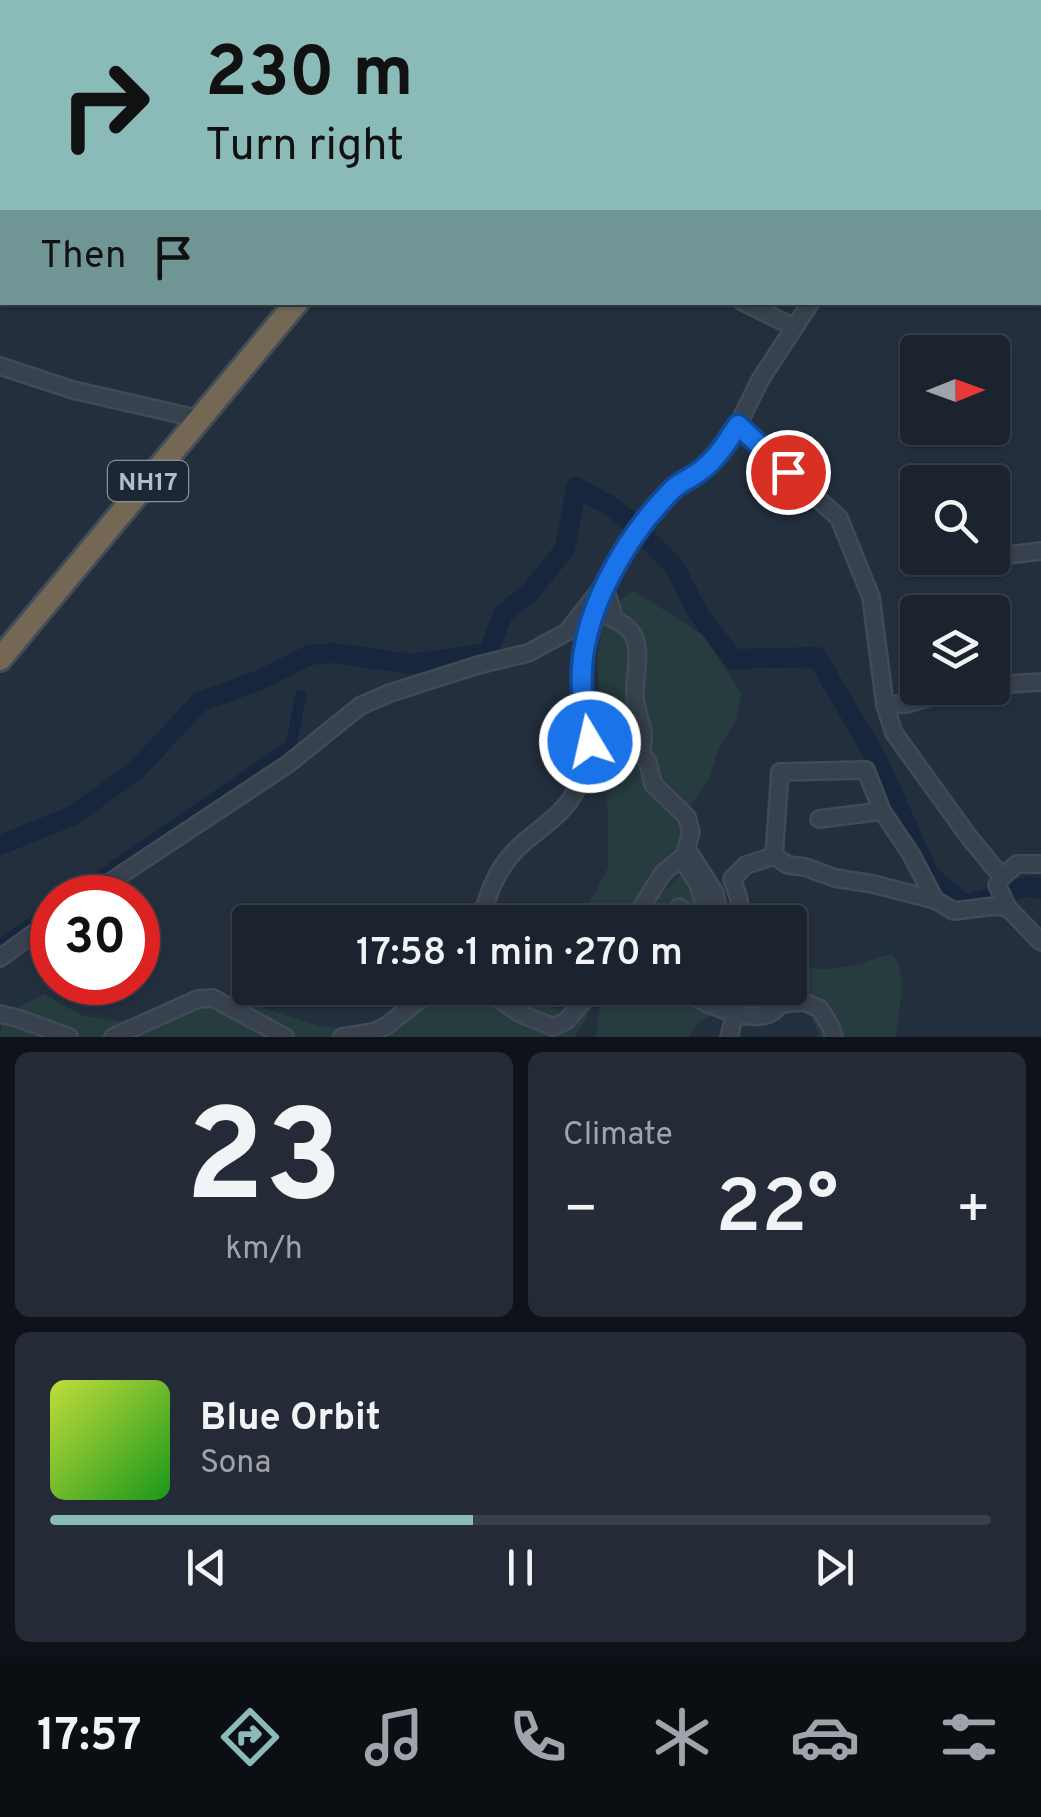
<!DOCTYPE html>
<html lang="en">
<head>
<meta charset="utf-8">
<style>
	body { margin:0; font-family:Overpass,sans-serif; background:#242b36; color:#f1f3f6; height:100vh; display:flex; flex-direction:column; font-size:38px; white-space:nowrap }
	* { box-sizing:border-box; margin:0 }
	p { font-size:32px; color:#a0a4aa }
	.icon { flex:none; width:55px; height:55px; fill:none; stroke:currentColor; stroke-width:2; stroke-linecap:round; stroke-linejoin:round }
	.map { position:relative; height:1037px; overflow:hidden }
	.sheet { display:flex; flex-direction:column; gap:15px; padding:15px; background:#0f1319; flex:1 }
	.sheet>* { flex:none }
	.banner { position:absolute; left:0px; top:0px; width:1042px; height:305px; box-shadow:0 2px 8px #0004,0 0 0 2px #39404a; background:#8bbbb9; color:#111; overflow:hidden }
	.needle { width:65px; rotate:89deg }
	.fabs { position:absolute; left:900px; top:335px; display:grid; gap:20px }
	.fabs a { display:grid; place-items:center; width:110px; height:110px; border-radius:10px; background:#1b232e; box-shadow:0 2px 8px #0004,0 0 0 2px #39404a; font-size:50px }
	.speed { position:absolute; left:30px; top:875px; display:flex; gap:20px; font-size:50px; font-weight:700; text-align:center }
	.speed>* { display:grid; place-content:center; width:130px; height:130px; border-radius:50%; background:#1b232e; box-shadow:0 2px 8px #0004,0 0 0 2px #39404a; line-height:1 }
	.speed .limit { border:15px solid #d22; background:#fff; color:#111 }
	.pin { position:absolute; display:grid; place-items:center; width:85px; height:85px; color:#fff; margin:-42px; border:5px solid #fff; border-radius:50%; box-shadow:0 2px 10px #0007 }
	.me { position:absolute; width:110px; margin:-55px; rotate:351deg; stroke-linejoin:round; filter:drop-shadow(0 0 8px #0008) }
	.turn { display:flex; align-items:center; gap:35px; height:210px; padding:0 40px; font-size:45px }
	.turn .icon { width:130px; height:130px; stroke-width:2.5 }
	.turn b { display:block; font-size:70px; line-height:85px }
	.then { display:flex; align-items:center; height:95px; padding:0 40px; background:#0003; gap:20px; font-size:38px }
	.big { font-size:75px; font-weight:600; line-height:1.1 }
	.sheet .tile { flex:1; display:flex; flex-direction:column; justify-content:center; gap:15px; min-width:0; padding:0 35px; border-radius:15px; background:#242b36 }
	.sheet .dial { align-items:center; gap:0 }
	.dial b { font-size:130px; line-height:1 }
	.song { display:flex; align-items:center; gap:30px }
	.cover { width:120px; height:120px; border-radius:15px; background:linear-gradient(135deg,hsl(70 70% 55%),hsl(120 70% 35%)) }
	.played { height:10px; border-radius:5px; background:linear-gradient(90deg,#8bbbb9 45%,#39404a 45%) }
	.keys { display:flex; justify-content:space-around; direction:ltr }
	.heat { display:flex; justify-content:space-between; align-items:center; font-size:55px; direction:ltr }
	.sheet .tiles { flex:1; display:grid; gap:15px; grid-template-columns:1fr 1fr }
	.tile:last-child { grid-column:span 2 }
	.trip { position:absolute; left:232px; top:905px; width:575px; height:100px; border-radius:10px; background:#1b232e; box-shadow:0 2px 8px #0004,0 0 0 2px #39404a; font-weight:600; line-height:100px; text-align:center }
	.tabs { display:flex; height:160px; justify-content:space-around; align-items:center; background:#0b0e12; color:#a0a4aa }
	.tabs .icon { width:70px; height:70px }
	.tabs .current { color:#8bbbb9 }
	.tabs b { font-size:45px; color:#f1f3f6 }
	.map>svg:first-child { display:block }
	.green { fill:#263c3f }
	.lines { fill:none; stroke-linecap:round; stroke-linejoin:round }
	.canal { stroke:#17263c; stroke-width:11 }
	.river { stroke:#17263c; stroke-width:20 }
	.minor-casing { stroke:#414a57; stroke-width:20 }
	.major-casing { stroke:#414a57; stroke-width:25 }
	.highway-casing { stroke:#434c59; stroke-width:28 }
	.minor { stroke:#38414e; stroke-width:15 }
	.major { stroke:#56606e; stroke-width:20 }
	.highway { stroke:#746855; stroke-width:22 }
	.route-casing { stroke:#114b97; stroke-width:25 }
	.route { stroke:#1a73e8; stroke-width:18 }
	.labels { text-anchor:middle; stroke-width:10; stroke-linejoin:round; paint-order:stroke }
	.shield { fill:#1d2633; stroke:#878f9c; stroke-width:2.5 }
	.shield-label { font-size:25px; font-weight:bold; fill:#b4bcc9 }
</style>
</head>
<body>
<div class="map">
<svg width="1041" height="1037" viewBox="0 0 1041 1037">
	<rect width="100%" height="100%" fill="#242f3e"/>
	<g class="green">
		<polygon points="634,591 703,635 741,693 736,721 720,745 709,779 680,821 682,842 652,880 625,922 575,922 585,911 608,868 608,816 597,659 606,609"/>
		<polygon points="681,875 688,877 702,910 716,922 641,922 652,904"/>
		<path d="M891 954C912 976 897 1009 896 1037H820L810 1014 789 996 756 1009 738 1004 699 1021 689 1037H596L599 1012 607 988H790V961C823 978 858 964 891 954Z"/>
		<path d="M425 988H503L523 997 555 1008 589 1013 575 1037H0C0 1011 24 1005 44 994L83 1016 128 1022 213 992 319 1026 341 1029 386 1026 403 1003Z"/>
	</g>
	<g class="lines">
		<g class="canal">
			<polyline points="68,898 291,745 301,695"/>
			<polyline points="0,945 52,908"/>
		</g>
		<polyline class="river" points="0,845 74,815 136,770 200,702 260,680 309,655 333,653 412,664 488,653 503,614 529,593 565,549 576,487 607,504 626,518 674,566 698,613 733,659 817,657 879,763 929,875 965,905 1029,886 1041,889"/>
		<g class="minor-casing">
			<g id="minor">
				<polyline points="186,0 189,2"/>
				<polyline points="367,2 369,0"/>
				<polyline points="0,51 2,53"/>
				<polyline points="0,96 2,94"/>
				<polyline points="743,302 794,327"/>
				<polyline points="811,302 760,380 738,425 839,518 871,597 885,705 894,733 969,837 1002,877 997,885 1008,908 1041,942"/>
				<polyline points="0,366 73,390 200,419"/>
				<polyline points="992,557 1041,551"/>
				<polyline points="966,561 992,558"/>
				<polyline points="992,685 1041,682"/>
				<polyline points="885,705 907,704 960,688"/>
				<polyline points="819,819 882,811"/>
				<polyline points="1002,877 1017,864 1041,864"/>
				<polyline points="86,898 288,764 360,706 390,693 478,665 528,653 567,632 604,585 643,523 676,486 701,471 720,453 738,425"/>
				<polyline points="935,900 911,854 882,811 866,770 780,772 774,856 788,865 805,867 835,878 873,884 935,900 954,911 995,906 1008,908"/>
				<path d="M480 922C487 898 495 872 513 853 534 830 563 818 577 788 583 775 589 757 590 743 591 717 580 694 583 667 586 638 599 612 604 585L612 610 611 618C621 622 631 629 635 639 641 656 634 679 635 697 637 721 648 726 641 753L648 762 653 784 687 817 691 832 685 855 687 867 698 884 706 910V922"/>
				<polyline points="632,922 663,873 685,855 690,854 715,893 719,913 726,922"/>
				<polyline points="672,922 679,907 689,913 693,922"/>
				<polyline points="735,922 741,918 739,899 732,879 746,865 774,856"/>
				<polyline points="0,958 52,920"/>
				<polyline points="484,988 519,1013 553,1027 566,1021 595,988"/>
				<polyline points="678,988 708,1004 735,1014 729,1037"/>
				<polyline points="744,988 746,991 769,1005 804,1002 820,1009 831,1027 834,1037"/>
				<polyline points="0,1014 20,1019 69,1037"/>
				<path d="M735 1014C751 1017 771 1020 780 1004"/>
				<polyline points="113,1037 198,999 213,998 285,1037"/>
				<polyline points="342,1037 374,1032 386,1026 435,988"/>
			</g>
		</g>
		<g class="major-casing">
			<g id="major">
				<polyline points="1001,2 1002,0"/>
				<polyline points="1040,91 1041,91"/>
			</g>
		</g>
		<g class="highway-casing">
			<g id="highway">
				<polyline points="546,2 548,0"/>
				<polyline points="0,659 297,302"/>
			</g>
		</g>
		<use href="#minor" class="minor"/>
		<use href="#major" class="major"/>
		<use href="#highway" class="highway"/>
	</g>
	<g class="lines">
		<g class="route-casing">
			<path id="route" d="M590 742C588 724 583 706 582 689 577 618 625 537 673 489 681 482 691 478 699 472 716 460 727 442 738 425L788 472"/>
		</g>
		<use href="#route" class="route"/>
	</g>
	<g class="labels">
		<rect class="shield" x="108" y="461" width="80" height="40" rx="8"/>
		<g class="shield-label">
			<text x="148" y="490">NH17</text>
		</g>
	</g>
</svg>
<div class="fabs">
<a><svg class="needle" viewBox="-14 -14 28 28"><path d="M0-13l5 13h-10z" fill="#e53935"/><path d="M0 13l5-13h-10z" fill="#a0a4aa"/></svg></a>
<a><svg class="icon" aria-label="search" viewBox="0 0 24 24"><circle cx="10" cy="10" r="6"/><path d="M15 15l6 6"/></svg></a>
<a><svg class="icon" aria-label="layers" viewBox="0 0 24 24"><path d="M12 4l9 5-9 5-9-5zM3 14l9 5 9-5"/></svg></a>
</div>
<div class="speed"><div class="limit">30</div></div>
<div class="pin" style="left:788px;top:472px;background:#d93025"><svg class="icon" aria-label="arrive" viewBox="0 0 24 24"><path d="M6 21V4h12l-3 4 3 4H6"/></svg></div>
<svg class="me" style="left:590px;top:742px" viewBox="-20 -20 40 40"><circle r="17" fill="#1a73e8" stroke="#fff" stroke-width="3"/><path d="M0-11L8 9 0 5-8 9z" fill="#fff"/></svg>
<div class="trip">17:58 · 1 min · 270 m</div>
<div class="banner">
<div class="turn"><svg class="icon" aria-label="right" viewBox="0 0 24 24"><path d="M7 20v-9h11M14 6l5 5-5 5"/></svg><div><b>230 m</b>Turn right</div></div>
<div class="then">Then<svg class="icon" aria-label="arrive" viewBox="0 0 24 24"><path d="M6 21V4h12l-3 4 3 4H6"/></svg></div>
</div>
</div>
<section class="sheet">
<div class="tiles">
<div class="tile dial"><b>23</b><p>km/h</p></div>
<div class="tile"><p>Climate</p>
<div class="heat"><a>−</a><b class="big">22°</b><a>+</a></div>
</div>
<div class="tile">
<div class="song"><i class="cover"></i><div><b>Blue Orbit</b><p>Sona</p></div></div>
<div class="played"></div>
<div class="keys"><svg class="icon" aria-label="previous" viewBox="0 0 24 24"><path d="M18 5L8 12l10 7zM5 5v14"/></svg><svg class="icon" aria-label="pause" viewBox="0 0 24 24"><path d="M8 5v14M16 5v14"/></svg><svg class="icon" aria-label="next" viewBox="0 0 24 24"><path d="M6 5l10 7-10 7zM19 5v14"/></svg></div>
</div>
</div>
</section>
<nav class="tabs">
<b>17:57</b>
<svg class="icon current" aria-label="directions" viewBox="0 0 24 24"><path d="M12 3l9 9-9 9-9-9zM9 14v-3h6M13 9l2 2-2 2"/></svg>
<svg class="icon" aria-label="music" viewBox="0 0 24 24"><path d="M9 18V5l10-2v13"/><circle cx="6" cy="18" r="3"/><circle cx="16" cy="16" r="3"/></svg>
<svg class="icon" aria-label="phone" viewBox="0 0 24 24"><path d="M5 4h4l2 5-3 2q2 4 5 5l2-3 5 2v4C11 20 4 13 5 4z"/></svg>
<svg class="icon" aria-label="climate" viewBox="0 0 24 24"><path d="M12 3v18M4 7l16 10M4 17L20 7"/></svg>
<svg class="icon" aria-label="car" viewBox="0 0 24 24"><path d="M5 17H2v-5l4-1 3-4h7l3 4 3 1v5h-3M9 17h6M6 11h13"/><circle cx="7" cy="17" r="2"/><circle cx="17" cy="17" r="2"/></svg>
<svg class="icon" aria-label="filters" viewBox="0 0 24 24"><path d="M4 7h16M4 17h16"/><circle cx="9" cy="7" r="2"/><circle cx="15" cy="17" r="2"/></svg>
</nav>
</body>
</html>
